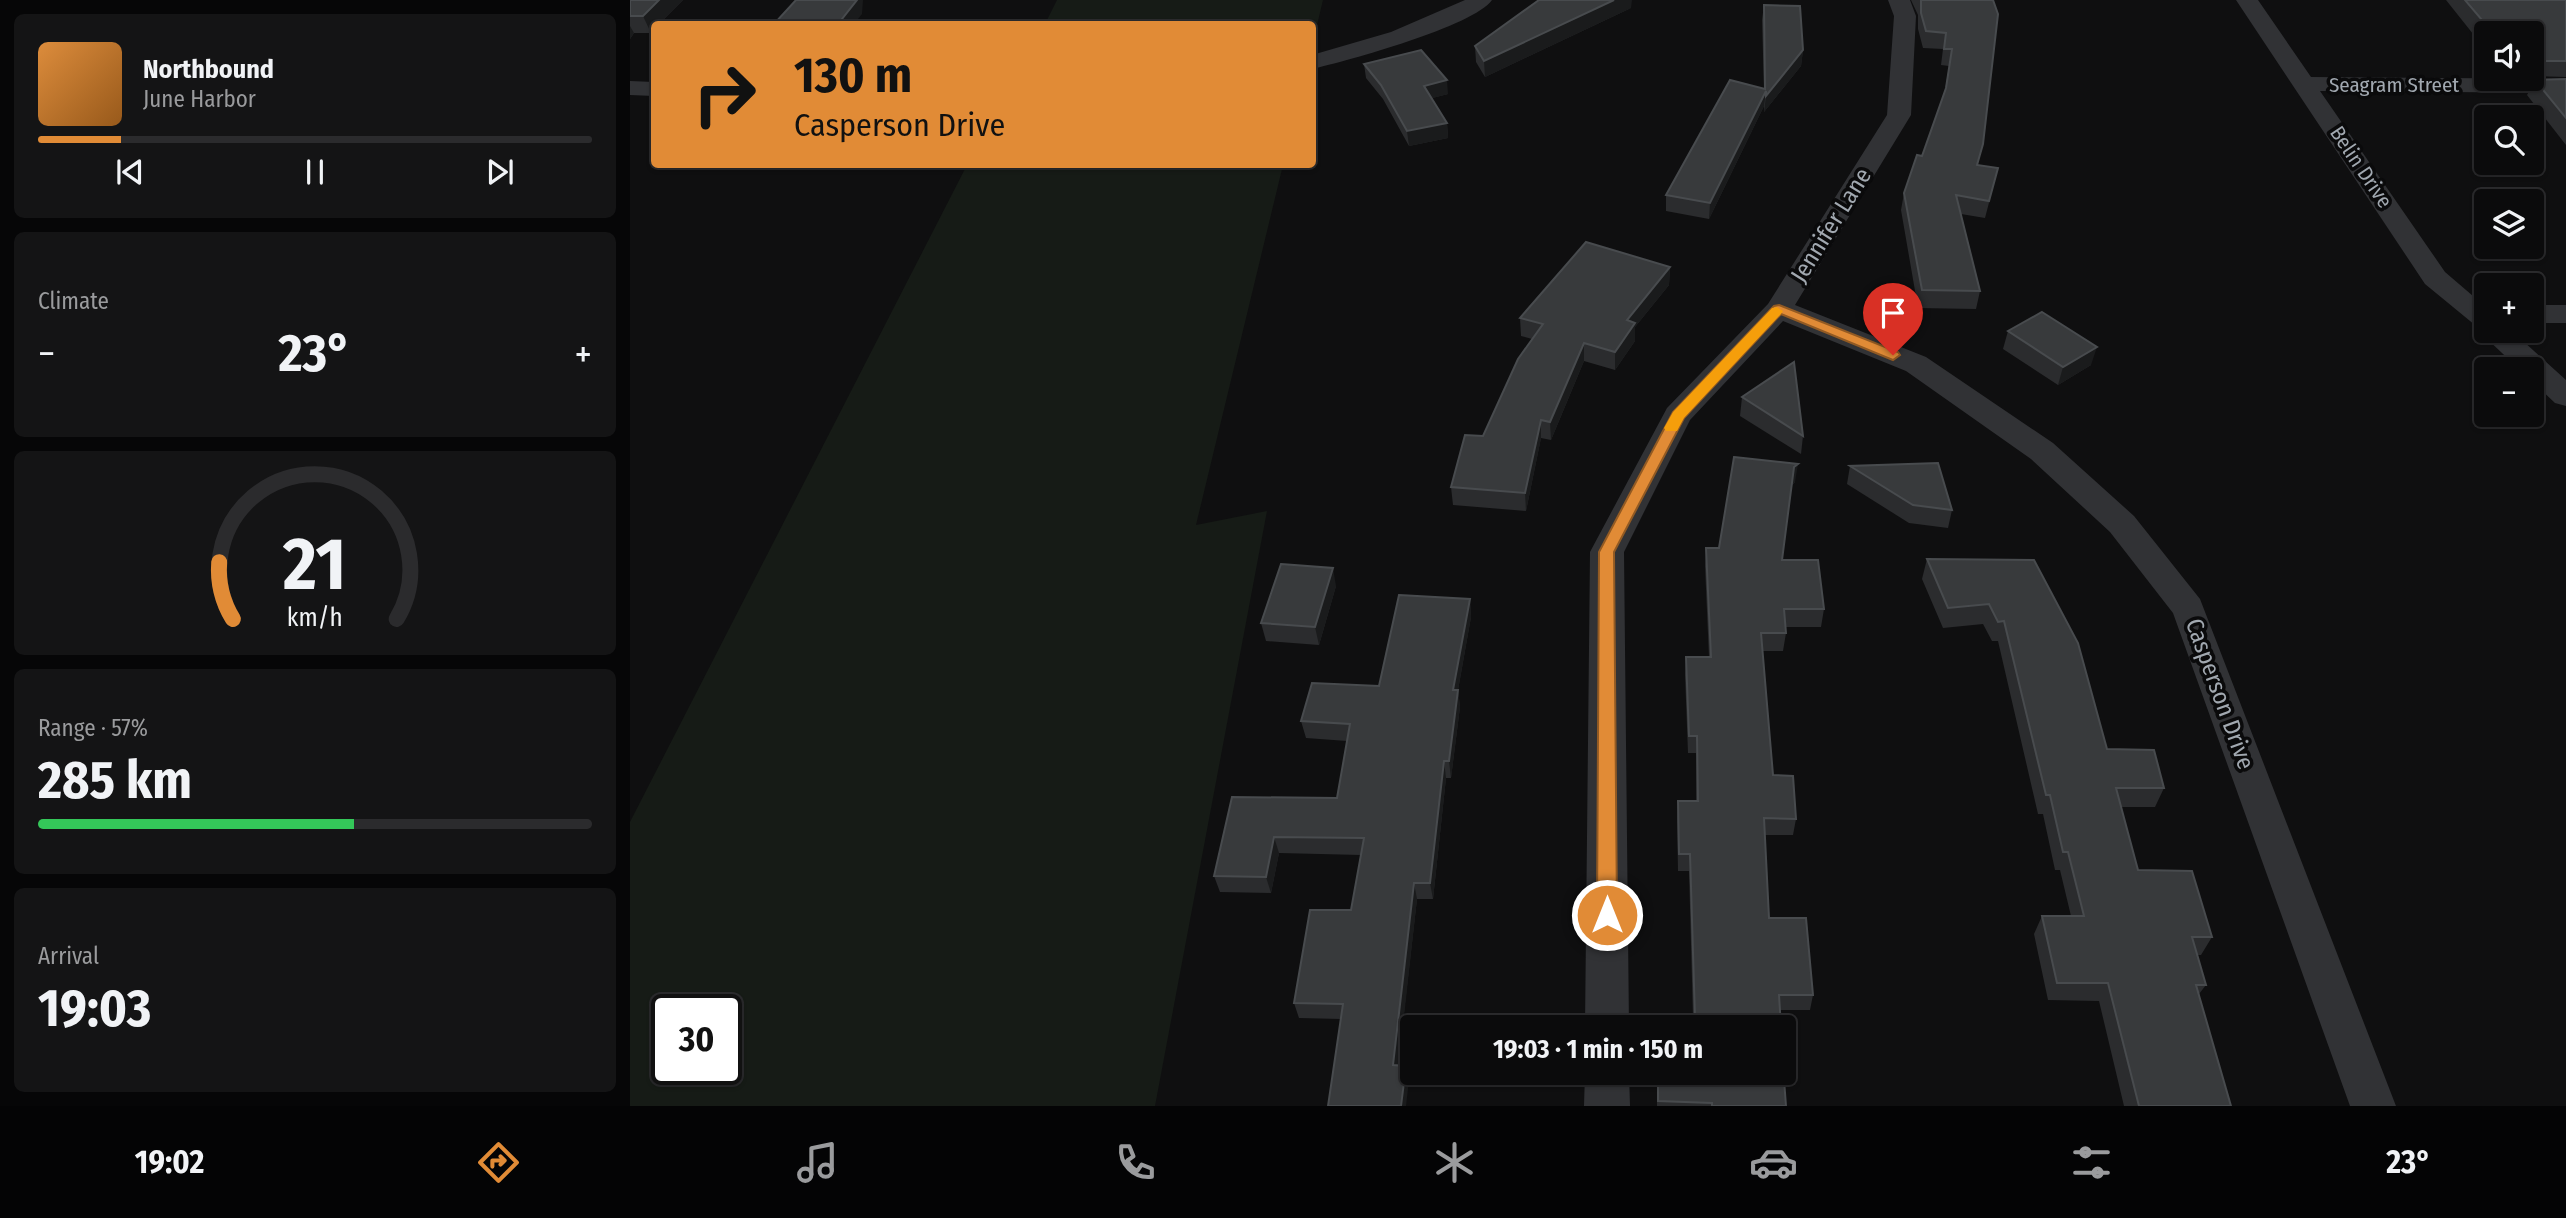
<!DOCTYPE html>
<html lang="en">
<head>
<meta charset="utf-8">
<style>
	body { margin:0; font-family:"Fira Sans Condensed",sans-serif; background:#141415; color:#f1f3f6; height:100vh; display:flex; flex-direction:column; font-size:26px; white-space:nowrap }
	* { box-sizing:border-box; margin:0 }
	p { font-size:23px; color:#9a9b9d }
	.icon { flex:none; width:38px; height:38px; fill:none; stroke:currentColor; stroke-width:2; stroke-linecap:round; stroke-linejoin:round }
	.map { position:relative; flex:1; overflow:hidden }
	.side { display:flex; flex-direction:column; gap:14px; padding:14px; background:#060607; width:630px }
	.side>* { flex:none }
	.top-card { position:absolute; left:21px; top:21px; width:665px; height:147px; border-radius:7px; box-shadow:0 2px 5px #0004,0 0 0 2px #2b2b2d; background:#e18b36; color:#111; overflow:hidden }
	.fabs { position:absolute; left:1844px; top:21px; display:grid; gap:14px }
	.fabs a { display:grid; place-items:center; width:70px; height:70px; border-radius:7px; background:#0b0b0c; box-shadow:0 2px 5px #0004,0 0 0 2px #2b2b2d; font-size:35px }
	.speed { position:absolute; left:21px; top:994px; display:flex; gap:14px; font-size:35px; font-weight:700; text-align:center }
	.speed>* { display:grid; place-content:center; width:91px; height:91px; border-radius:50%; background:#0b0b0c; box-shadow:0 2px 5px #0004,0 0 0 2px #2b2b2d; line-height:1 }
	.speed .limit { border:4px solid #111; border-radius:10px; background:#fff; color:#111 }
	.pin { position:absolute; display:grid; place-items:center; width:60px; height:60px; color:#fff; margin:-72px -30px; border-radius:50% 50% 50% 0; rotate:-45deg; box-shadow:0 0 7px #0007 }
	.pin .icon { rotate:45deg }
	.me { position:absolute; width:77px; margin:-38px; rotate:0deg; stroke-linejoin:round; filter:drop-shadow(0 0 5px #0008) }
	.turn { display:flex; align-items:center; gap:24px; height:147px; padding:0 28px; font-size:32px }
	.turn .icon { width:91px; height:91px; stroke-width:2.5 }
	.turn b { display:block; font-size:49px; line-height:60px }
	.big { font-size:52px; font-weight:700; line-height:1.1 }
	.side .card { flex:1; display:flex; flex-direction:column; justify-content:center; gap:10px; min-width:0; padding:0 24px; border-radius:10px; background:#141415 }
	.side .dial { align-items:center; gap:0 }
	.dial svg { height:182px; overflow:visible; fill:none; stroke:#2b2b2d; stroke-width:7; stroke-linecap:round; text-anchor:middle }
	.dial text { fill:#f1f3f6; stroke:none }
	.song { display:flex; align-items:center; gap:21px }
	.cover { width:84px; height:84px; border-radius:10px; background:linear-gradient(135deg,hsl(30 70% 55%),hsl(30 70% 35%)) }
	.played { height:7px; border-radius:4px; background:linear-gradient(90deg,#e18b36 15%,#2b2b2d 15%) }
	.keys { display:flex; justify-content:space-around; direction:ltr }
	.heat { display:flex; justify-content:space-between; align-items:center; font-size:38px; direction:ltr }
	.charge { height:10px; border-radius:5px; background:linear-gradient(90deg,#34c759 57%,#2b2b2d 0) }
	.trip { position:absolute; left:770px; top:1015px; width:396px; height:70px; border-radius:7px; background:#0b0b0c; box-shadow:0 2px 5px #0004,0 0 0 2px #2b2b2d; font-weight:700; line-height:70px; text-align:center }
	.tabs { display:flex; height:112px; justify-content:space-around; align-items:center; background:#040405; color:#9a9b9d }
	.tabs .icon { width:49px; height:49px }
	.tabs .selected { color:#e18b36 }
	.tabs b { font-size:32px; color:#f1f3f6 }
	main { display:flex; flex:1; min-height:0 }
	.map>svg:first-child { display:block }
	.green { fill:#161b16; fill-rule:evenodd }
	.lines { fill:none; stroke-linecap:round; stroke-linejoin:round }
	.street { fill:#313235; fill-rule:evenodd }
	.wall { fill:#2b2c2e }
	.shaded-wall { fill:#1a1b1c }
	.building { fill:#383a3c; stroke:#484b4e; stroke-width:2 }
	.route { fill:#e18b36; stroke:#925a23; stroke-width:2 }
	.slow { fill:#f59e0b }
	.labels { text-anchor:middle; stroke-width:7; stroke-linejoin:round; paint-order:stroke }
	.far-street-label { font-size:21px; fill:#a1a8b0; stroke:#0a0a0b }
	.street-label { font-size:24px; fill:#a1a8b0; stroke:#0a0a0b }
</style>
</head>
<body>
<main>
<section class="side">
<div class="card">
<div class="song"><i class="cover"></i><div><b>Northbound</b><p>June Harbor</p></div></div>
<div class="played"></div>
<div class="keys"><svg class="icon" aria-label="previous" viewBox="0 0 24 24"><path d="M18 5L8 12l10 7zM5 5v14"/></svg><svg class="icon" aria-label="pause" viewBox="0 0 24 24"><path d="M8 5v14M16 5v14"/></svg><svg class="icon" aria-label="next" viewBox="0 0 24 24"><path d="M6 5l10 7-10 7zM19 5v14"/></svg></div>
</div>
<div class="card"><p>Climate</p>
<div class="heat"><a>−</a><b class="big">23°</b><a>+</a></div>
</div>
<div class="card dial"><svg viewBox="0 0 100 80">
<path d="M14 69A42 42 0 1 1 86 69"/>
<path d="M14 69A42 42 0 0 1 8 44" stroke="#e18b36"/>
<text x="50" y="56" font-size="32" font-weight="700">21</text>
<text x="50" y="72" font-size="11">km/h</text>
</svg></div>
<div class="card"><p>Range · 57%</p><b class="big">285 km</b><div class="charge"></div></div>
<div class="card"><p>Arrival</p><b class="big">19:03</b></div>
</section>
<div class="map">
<svg width="1936" height="1106" viewBox="0 0 1936 1106">
	<rect width="100%" height="100%" fill="#0f0f10"/>
	<g class="green">
		<polygon points="427,0 693,0 683,42 682,24 415,24"/>
		<path d="M337 165H653L566 525 637 511 525 1106H0V822ZM37 1010H96V1069H37Z"/>
	</g>
	<g class="lines">
		<g class="street">
			<path d="M835 0H862C844 26 717 61 682 69V55L761 32Z"/>
			<polygon points="1258,0 1280,0 1286,16 1281,115 1165,305 1296,357 1423,443 1504,516 1570,599 1766,1106 1720,1106 1543,613 1480,532 1401,459 1276,371 1153,321 1060,420 994,552 999,1027 955,1027 960,552 1037,408 1138,304 1257,115 1264,16"/>
			<polygon points="1606,0 1628,0 1681,77 1936,79 1936,93 1690,91 1815,272 1857,308 1857,331 1882,331 1936,380 1936,406 1925,403 1902,381 1902,369 1889,369 1855,337 1851,330 1795,284"/>
			<polygon points="0,81 24,82 24,96 0,95"/>
			<rect x="1902" y="305" width="34" height="18"/>
			<polygon points="955,1073 999,1073 1000,1106 954,1106"/>
		</g>
	</g>
	<g class="wall">
		<polygon points="0,0 53,0 29,24 24,24 24,29 21,33 4,33 0,39"/>
		<polygon points="1281,0 1363,0 1348,165 1368,168 1355,218 1331,214 1350,291 1346,309 1288,308 1271,210 1274,193 1292,156 1315,90 1319,66 1311,65 1313,49 1293,48 1288,29 1288,15"/>
		<polygon points="1816,0 1936,0 1936,77 1902,76 1902,33 1857,33 1857,49 1855,49"/>
		<polygon points="1134,5 1173,50 1171,66 1134,112 1134,106 1079,219 1036,211 1036,195 1134,88 1132,20"/>
		<polygon points="1001,8 855,77 846,62 845,46"/>
		<polygon points="734,64 818,94 802,98 817,123 818,138 779,146 753,99 736,78"/>
		<polygon points="1936,79 1936,145 1897,95 1905,80"/>
		<polygon points="1040,267 1039,285 1005,327 1005,341 985,370 954,361 921,440 911,438 896,511 823,505 821,487 853,436 902,339 891,336 890,318"/>
		<polygon points="1378,331 1461,365 1428,385 1373,349"/>
		<polygon points="1112,397 1173,436 1171,454 1110,416"/>
		<polygon points="1104,457 1165,482 1162,485 1152,560 1194,609 1191,627 1156,627 1156,633 1153,651 1132,651 1143,775 1166,819 1163,835 1135,835 1139,918 1183,995 1180,1010 1150,1010 1151,1027 1027,1027 1027,1017 1063,1018 1059,871 1048,871 1047,818 1048,801 1066,801 1066,753 1058,753 1055,675 1056,657 1079,657 1075,566 1076,548 1089,548"/>
		<polygon points="1220,466 1322,510 1318,528 1279,523 1217,484"/>
		<polygon points="1297,559 1404,560 1477,749 1534,788 1525,807 1491,807 1508,870 1582,937 1571,955 1567,955 1576,985 1569,994 1601,1106 1494,1106 1469,1001 1418,1000 1404,934 1412,916 1441,916 1430,870 1425,870 1413,814 1408,814 1368,641 1362,641 1353,624 1313,628 1292,579"/>
		<polygon points="706,586 689,645 636,641 631,623"/>
		<polygon points="840,599 841,617 828,690 830,707 821,778 816,778 803,899 787,899 768,1065 776,1066 779,1080 711,1019 669,1018 664,1003 721,910 731,855 649,853 641,893 590,892 584,876 602,797 707,798 717,741 676,738 671,721 749,686"/>
		<polygon points="1027,1073 1153,1073 1156,1106 1027,1106"/>
	</g>
	<g class="shaded-wall">
		<polygon points="29,0 53,0 29,24 24,24 24,29 21,33 13,16"/>
		<polygon points="227,0 233,0 232,14 224,24 208,24"/>
		<polygon points="984,0 1002,0 1001,8 855,77 854,61"/>
		<polygon points="0,26 4,33 0,39"/>
		<polygon points="1173,50 1171,66 1134,112 1136,96"/>
		<polygon points="817,80 818,94 795,100 794,86"/>
		<polygon points="1136,91 1134,106 1079,219 1080,203"/>
		<polygon points="817,123 818,138 779,146 777,131"/>
		<polygon points="1040,267 1039,285 1005,327 1005,341 985,370 985,352 997,320"/>
		<polygon points="954,343 954,361 921,440 920,422"/>
		<polygon points="1467,347 1461,365 1428,385 1433,367"/>
		<polygon points="911,420 911,438 896,511 895,493"/>
		<polygon points="1168,464 1165,482 1161,485 1164,467"/>
		<polygon points="703,568 706,586 689,645 685,627"/>
		<polygon points="840,599 841,617 828,690 830,707 821,778 819,761 823,690"/>
		<polygon points="814,761 816,778 803,899 800,883"/>
		<polygon points="644,837 649,853 641,893 636,877"/>
		<polygon points="784,883 787,899 767,1080 763,1065"/>
		<polygon points="776,1066 779,1080 776,1106 771,1106"/>
	</g>
	<g class="building">
		<polygon points="0,0 29,0 13,16 0,16"/>
		<polygon points="166,0 227,0 208,24 144,24"/>
		<polygon points="909,0 984,0 854,61 845,46"/>
		<polygon points="1291,0 1363,0 1368,14 1353,144 1347,165 1368,168 1359,201 1326,195 1350,291 1292,290 1274,193 1287,155 1292,156 1316,88 1322,49 1314,49 1316,33 1296,31 1291,13"/>
		<polygon points="1835,0 1936,0 1936,61 1902,61 1902,33 1863,33"/>
		<polygon points="1134,5 1170,6 1173,50 1136,96 1136,91 1080,203 1036,195 1100,80 1135,89"/>
		<polygon points="791,50 817,80 794,86 817,123 777,131 751,85 734,64"/>
		<polygon points="1936,79 1936,118 1905,80"/>
		<polygon points="956,242 1040,267 997,320 1005,323 985,352 954,343 920,422 911,420 895,493 821,487 835,435 853,436 888,359 913,324 890,318"/>
		<polygon points="1412,312 1467,347 1433,367 1378,331"/>
		<polygon points="1164,362 1173,436 1112,397"/>
		<polygon points="1104,457 1168,464 1164,467 1152,560 1188,560 1194,609 1154,609 1156,633 1131,633 1143,775 1163,776 1166,819 1134,818 1139,918 1176,918 1183,995 1149,995 1151,1027 1027,1027 1027,1017 1065,1018 1060,854 1049,854 1048,801 1068,801 1067,736 1059,736 1056,657 1081,657 1076,548 1089,548"/>
		<polygon points="1308,463 1322,510 1283,505 1220,466"/>
		<polygon points="1297,559 1404,560 1448,643 1477,749 1524,750 1534,788 1486,788 1508,870 1562,871 1582,937 1562,937 1576,985 1566,985 1601,1106 1509,1106 1478,983 1427,983 1412,916 1454,916 1438,852 1433,852 1420,795 1416,795 1374,621 1368,622 1359,604 1318,608"/>
		<polygon points="651,564 703,568 685,627 631,623"/>
		<polygon points="769,595 840,599 823,690 828,690 819,761 814,761 800,883 784,883 763,1065 776,1066 771,1106 698,1106 713,1004 664,1003 680,910 721,910 734,838 644,837 636,877 584,876 602,797 707,798 720,724 671,721 682,683 749,686"/>
		<polygon points="1153,1066 1156,1106 1082,1106 1082,1103 1028,1101 1028,1073 1153,1073"/>
	</g>
	<polygon class="route" points="1149,305 1268,352 1270,355 1263,360 1258,358 1151,314 1054,418 984,552 987,915 984,922 977,924 970,922 967,915 969,552 1043,412 1144,306"/>
	<polygon class="slow" points="1147,307 1153,311 1151,314 1054,418 1047,431 1036,431 1034,428 1043,412 1142,308"/>
	<g class="labels">
		<g class="far-street-label">
			<text x="1764" y="92">Seagram Street</text>
			<text transform="translate(1731 167) rotate(56)" y="7">Belin Drive</text>
		</g>
		<g class="street-label">
			<text transform="translate(1201 225) rotate(-58)" y="8">Jennifer Lane</text>
			<text transform="translate(1590 694) rotate(70)" y="8">Casperson Drive</text>
		</g>
	</g>
</svg>
<div class="fabs">
<a><svg class="icon" aria-label="sound" viewBox="0 0 24 24"><path d="M4 9h4l5-4v14l-5-4H4zM17 9q2 3 0 6"/></svg></a>
<a><svg class="icon" aria-label="search" viewBox="0 0 24 24"><circle cx="10" cy="10" r="6"/><path d="M15 15l6 6"/></svg></a>
<a><svg class="icon" aria-label="layers" viewBox="0 0 24 24"><path d="M12 4l9 5-9 5-9-5zM3 14l9 5 9-5"/></svg></a>
<a>+</a>
<a>−</a>
</div>
<div class="speed"><div class="limit">30</div></div>
<div class="pin" style="left:1263px;top:355px;background:#d93025"><svg class="icon" aria-label="arrive" viewBox="0 0 24 24"><path d="M6 21V4h12l-3 4 3 4H6"/></svg></div>
<svg class="me" style="left:977px;top:915px" viewBox="-20 -20 40 40"><circle r="17" fill="#e18b36" stroke="#fff" stroke-width="3"/><path d="M0-11L8 9 0 5-8 9z" fill="#fff"/></svg>
<div class="trip">19:03 · 1 min · 150 m</div>
<div class="top-card">
<div class="turn"><svg class="icon" aria-label="right" viewBox="0 0 24 24"><path d="M7 20v-9h11M14 6l5 5-5 5"/></svg><div><b>130 m</b>Casperson Drive</div></div>
</div>
</div>
</main>
<nav class="tabs">
<b>19:02</b>
<svg class="icon selected" aria-label="directions" viewBox="0 0 24 24"><path d="M12 3l9 9-9 9-9-9zM9 14v-3h6M13 9l2 2-2 2"/></svg>
<svg class="icon" aria-label="music" viewBox="0 0 24 24"><path d="M9 18V5l10-2v13"/><circle cx="6" cy="18" r="3"/><circle cx="16" cy="16" r="3"/></svg>
<svg class="icon" aria-label="phone" viewBox="0 0 24 24"><path d="M5 4h4l2 5-3 2q2 4 5 5l2-3 5 2v4C11 20 4 13 5 4z"/></svg>
<svg class="icon" aria-label="climate" viewBox="0 0 24 24"><path d="M12 3v18M4 7l16 10M4 17L20 7"/></svg>
<svg class="icon" aria-label="car" viewBox="0 0 24 24"><path d="M5 17H2v-5l4-1 3-4h7l3 4 3 1v5h-3M9 17h6M6 11h13"/><circle cx="7" cy="17" r="2"/><circle cx="17" cy="17" r="2"/></svg>
<svg class="icon" aria-label="filters" viewBox="0 0 24 24"><path d="M4 7h16M4 17h16"/><circle cx="9" cy="7" r="2"/><circle cx="15" cy="17" r="2"/></svg>
<b>23°</b>
</nav>
</body>
</html>
